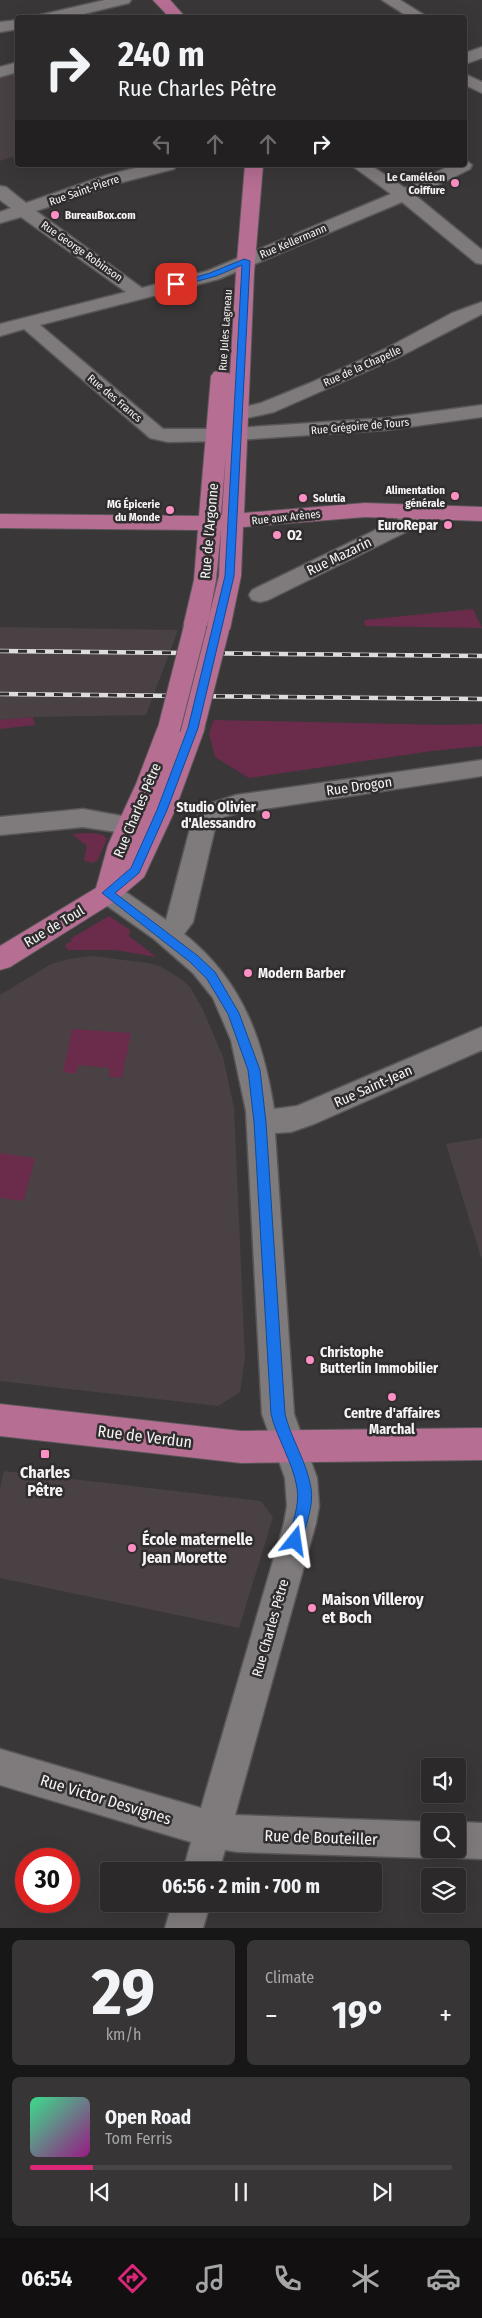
<!DOCTYPE html>
<html lang="en">
<head>
<meta charset="utf-8">
<style>
	body { margin:0; font-family:"Fira Sans Condensed",sans-serif; background:#383536; color:#f1f3f6; height:100vh; display:flex; flex-direction:column; font-size:19px; white-space:nowrap }
	* { box-sizing:border-box; margin:0 }
	p { font-size:16px; color:#a6a6a8 }
	.icon { flex:none; width:28px; height:28px; fill:none; stroke:currentColor; stroke-width:2; stroke-linecap:round; stroke-linejoin:round }
	.map { position:relative; height:1928px; overflow:hidden }
	.drawer { display:flex; flex-direction:column; gap:12px; padding:12px; background:#181717; flex:1 }
	.drawer>* { flex:none }
	.hud { position:absolute; left:15px; top:15px; width:452px; height:152px; border-radius:5px; box-shadow:0 5px 20px #0002,0 0 0 1px #484547; background:#2c292a; color:#f1f3f6; overflow:hidden }
	.fabs { position:absolute; left:421px; top:1758px; display:grid; gap:10px }
	.fabs a { display:grid; place-items:center; width:45px; height:45px; border-radius:5px; background:#2c292a; box-shadow:0 5px 20px #0002,0 0 0 1px #484547; font-size:25px }
	.speed { position:absolute; left:15px; top:1848px; display:flex; gap:10px; font-size:25px; font-weight:700; text-align:center }
	.speed>* { display:grid; place-content:center; width:65px; height:65px; border-radius:50%; background:#2c292a; box-shadow:0 5px 20px #0002,0 0 0 1px #484547; line-height:1 }
	.speed .limit { border:8px solid #d22; background:#fff; color:#111 }
	.pin { position:absolute; display:grid; place-items:center; width:42px; height:42px; color:#fff; margin:-21px; border-radius:10px; box-shadow:0 2px 8px #0006 }
	.me { position:absolute; width:55px; margin:-28px; rotate:15deg; stroke-linejoin:round; filter:drop-shadow(0 0 4px #0008) }
	.turn { display:flex; align-items:center; gap:18px; height:105px; padding:0 20px; font-size:22px }
	.turn .icon { width:65px; height:65px; stroke-width:2.5 }
	.turn b { display:block; font-size:35px; line-height:42px }
	.lanes { display:flex; align-items:center; height:48px; padding:0 20px; background:#0003; justify-content:center; gap:25px; direction:ltr }
	.lanes .off { opacity:.35 }
	.big { font-size:38px; font-weight:700; line-height:1.1 }
	.drawer .tile { flex:1; display:flex; flex-direction:column; justify-content:center; gap:8px; min-width:0; padding:0 18px; border-radius:8px; background:#383536 }
	.drawer .dial { align-items:center; gap:0 }
	.dial b { font-size:65px; line-height:1 }
	.song { display:flex; align-items:center; gap:15px }
	.cover { width:60px; height:60px; border-radius:8px; background:linear-gradient(135deg,hsl(150 70% 55%),hsl(310 70% 35%)) }
	.played { height:5px; border-radius:2px; background:linear-gradient(90deg,#db2777 15%,#484547 15%) }
	.keys { display:flex; justify-content:space-around; direction:ltr }
	.heat { display:flex; justify-content:space-between; align-items:center; font-size:28px; direction:ltr }
	.drawer .tiles { flex:1; display:grid; gap:12px; grid-template-columns:1fr 1fr }
	.tile:last-child { grid-column:span 2 }
	.trip { position:absolute; left:100px; top:1862px; width:282px; height:50px; border-radius:5px; background:#2c292a; box-shadow:0 5px 20px #0002,0 0 0 1px #484547; font-weight:700; line-height:50px; text-align:center }
	.dock { display:flex; height:80px; justify-content:space-around; align-items:center; background:#121011; color:#a6a6a8 }
	.dock .icon { width:35px; height:35px }
	.dock .on { color:#db2777 }
	.dock b { font-size:22px; color:#f1f3f6 }
	.map>svg:first-child { display:block }
	.built { fill:#4a4145 }
	.green { fill:#6b2c4c }
	.lines { fill:none; stroke-linecap:round; stroke-linejoin:round }
	.minor-casing { stroke:#585657; stroke-width:3 }
	.major-casing { stroke:#585657; stroke-width:2 }
	.minor { fill:#7f7b7d; fill-rule:evenodd }
	.major { fill:#b66e93; fill-rule:evenodd }
	.rail-casing { stroke:#dedcdd; stroke-width:4.5 }
	.rail { stroke:#302d2e; stroke-width:3; stroke-dasharray:9; stroke-linecap:butt }
	.major-bridge-casing { stroke:#585657; stroke-width:24; stroke-linecap:butt }
	.major-bridge { stroke:#b66e93; stroke-width:22 }
	.route { fill:#1a73e8; stroke:#114b97 }
	.poi-dot { fill:#fc8fc3; stroke:#302d2e; stroke-width:2 }
	.labels { text-anchor:middle; stroke-width:5; stroke-linejoin:round; paint-order:stroke }
	.far-poi-label { font-size:11px; font-weight:bold; fill:#f6f4f5; stroke:#302d2e; text-anchor:end }
	.far-street-label { font-size:11px; fill:#f6f4f5; stroke:#302d2e }
	.poi-label { font-size:14px; font-weight:bold; fill:#f6f4f5; stroke:#302d2e; text-anchor:start }
	.street-label { font-size:14px; fill:#f6f4f5; stroke:#302d2e }
	.near-street-label { font-size:16px; fill:#f6f4f5; stroke:#302d2e }
	.near-poi-label { font-size:16px; font-weight:bold; fill:#f6f4f5; stroke:#302d2e; text-anchor:start }
</style>
</head>
<body>
<div class="map">
<svg width="482" height="1928" viewBox="0 0 482 1928">
	<rect width="100%" height="100%" fill="#3a3738"/>
	<g class="built">
		<polygon points="17,72 17,157 15,156 0,161 0,78"/>
		<polygon points="0,627 178,630 146,715 33,717 0,720"/>
		<polygon points="92,956 148,963 161,967 181,979 190,987 203,1010 223,1057 234,1108 245,1358 240,1392 218,1406 0,1381 0,995 51,964 69,959"/>
		<polygon points="482,1138 482,1260 446,1144"/>
		<polygon points="4,1471 261,1501 273,1517 239,1628 0,1578 0,1488"/>
	</g>
	<g class="green">
		<polygon points="473,609 482,628 365,626 364,620"/>
		<polygon points="33,717 35,725 0,729 0,720"/>
		<polygon points="214,720 446,725 482,724 482,746 432,751 249,778 215,757 209,733"/>
		<polygon points="92,833 103,835 107,839 97,861 92,863 84,860 87,846 72,834"/>
		<polygon points="109,916 130,930 129,936 156,957 115,950 68,950 65,945 72,941 70,939"/>
		<polygon points="72,1029 131,1033 122,1078 109,1077 109,1068 79,1065 75,1074 63,1072"/>
		<polygon points="0,1153 35,1158 24,1201 0,1198"/>
	</g>
	<g class="lines">
		<g class="minor-casing">
			<g id="minor">
				<polygon points="105,0 131,0 129,3 67,18 38,18 40,15"/>
				<polygon points="382,0 400,0 429,18 410,18"/>
				<polygon points="18,20 18,29 0,32 0,22"/>
				<polygon points="482,47 482,58 465,64 465,53"/>
				<polygon points="18,62 18,72 0,77 0,67"/>
				<polygon points="465,74 482,82 482,93 465,85"/>
				<polygon points="465,160 472,165 470,169 416,196 482,250 482,264 476,263 402,202 219,279 40,325 163,429 217,429 226,434 229,430 236,428 386,418 482,405 482,417 386,430 236,440 227,435 224,439 217,441 168,442 150,438 24,329 0,336 0,324 126,292 21,217 0,223 0,212 11,208 0,200 0,186 6,187 26,203 107,175 148,165 176,165 174,169 119,183 36,211 142,288 207,271 391,194 351,165 370,165 405,188 451,165 465,165"/>
				<polygon points="482,302 482,314 401,356 274,412 238,420 231,418 228,414 231,410 261,403 310,383 387,348 452,313"/>
				<polygon points="412,506 419,507 422,512 418,523 408,531 268,600 260,602 252,600 249,595 252,590 394,521 401,516 405,507"/>
				<path d="M482 760V776L238 813 224 817 215 828 193 922 184 934C242 980 263 1039 274 1109L297 1106 482 1027V1050L314 1124 291 1132 275 1133 294 1414 317 1478 319 1506 316 1523 235 1815 430 1822V1849H458V1822L482 1823V1859L458 1858 444 1851 430 1858 238 1852 225 1850 219 1871H183L191 1842 0 1785V1749L201 1808 284 1523 287 1506 285 1478 262 1414 246 1111 231 1040 213 998 193 973 154 939 99 900 95 893 99 886 108 883 117 886 166 920 191 825 206 805 236 795Z"/>
				<polygon points="83,809 139,819 142,825 139,831 130,834 83,827 0,835 0,817"/>
				<polygon points="172,1904 210,1904 203,1928 165,1928"/>
			</g>
		</g>
		<g class="major-casing">
			<g id="major">
				<polygon points="153,0 170,0 186,18 170,18"/>
				<path d="M245 165H263L254 273 244 513 365 503 482 507V521L365 517 243 527 241 576 230 629 226 634 218 637 210 634 206 629 219 576 221 529 216 580 207 627 203 632 195 635 187 632 183 627 194 580 198 530 0 528V514L199 516 211 376 214 372 221 370 230 374 236 273ZM226 452 222 515H221Z"/>
				<polygon points="193,719 202,722 205,728 175,810 144,877 117,900 10,967 0,970 0,946 96,888 108,845 136,784 157,729 160,723 169,720 178,723 181,728 184,722"/>
				<polygon points="0,1404 241,1431 482,1428 482,1460 241,1463 0,1436"/>
			</g>
		</g>
		<use href="#minor" class="minor"/>
		<use href="#major" class="major"/>
		<g class="rail-casing">
			<g id="rail">
				<polyline points="0,651 482,656"/>
				<polyline points="0,694 482,699"/>
			</g>
		</g>
		<use href="#rail" class="rail"/>
		<g class="major-bridge-casing">
			<g id="major-bridge">
				<polyline points="193,728 218,629"/>
				<polyline points="169,729 195,627"/>
			</g>
		</g>
		<use href="#major-bridge" class="major-bridge"/>
	</g>
	<path class="route" d="M244 259 250 261 234 576 198 728 167 810 139 873 115 893 198 956 215 972 239 1013 260 1070 266 1122 285 1414C291 1439 307 1462 311 1488 314 1505 306 1524 302 1541L300 1546 295 1548 290 1546 288 1541C292 1524 300 1505 297 1488 293 1462 277 1439 271 1414L254 1122 248 1070 228 1014 207 979 190 962 102 893 131 868 157 810 188 728 225 576 242 265 216 276 176 287 172 284 210 273Z"/>
	<g class="poi-dot">
		<circle cx="455" cy="183" r="5"/>
		<circle cx="55" cy="215" r="5"/>
		<circle cx="455" cy="496" r="5"/>
		<circle cx="303" cy="498" r="5"/>
		<circle cx="170" cy="510" r="5"/>
		<circle cx="448" cy="525" r="5"/>
		<circle cx="277" cy="535" r="5"/>
		<circle cx="266" cy="815" r="5"/>
		<circle cx="248" cy="973" r="5"/>
		<circle cx="310" cy="1360" r="5"/>
		<circle cx="392" cy="1397" r="5"/>
		<rect x="40" y="1449" width="10" height="10" rx="2.5"/>
		<circle cx="132" cy="1548" r="5"/>
		<circle cx="312" cy="1608" r="5"/>
	</g>
	<g class="labels">
		<g class="far-poi-label">
			<text x="445" y="181">Le Caméléon<tspan x="445" dy="13">Coiffure</tspan></text>
			<text x="65" y="219" text-anchor="start">BureauBox.com</text>
			<text x="445" y="494">Alimentation<tspan x="445" dy="13">générale</tspan></text>
			<text x="313" y="502" text-anchor="start">Solutia</text>
			<text x="160" y="508">MG Épicerie<tspan x="160" dy="13">du Monde</tspan></text>
		</g>
		<g class="far-street-label">
			<text transform="translate(84 190) rotate(-19)" y="4">Rue Saint-Pierre</text>
			<text transform="translate(293 241) rotate(-23)" y="4">Rue Kellermann</text>
			<text transform="translate(82 251) rotate(35)" y="4">Rue George Robinson</text>
			<text transform="translate(225 330) rotate(-86)" y="4">Rue Jules Lagneau</text>
			<text transform="translate(362 366) rotate(-24)" y="4">Rue de la Chapelle</text>
			<text transform="translate(115 398) rotate(40)" y="4">Rue des Francs</text>
			<text transform="translate(360 426) rotate(-5)" y="4">Rue Grégoire de Tours</text>
			<text transform="translate(286 517) rotate(-6)" y="4">Rue aux Arènes</text>
		</g>
		<g class="poi-label">
			<text x="438" y="530" text-anchor="end">EuroRepar</text>
			<text x="287" y="540">O2</text>
			<text x="256" y="812" text-anchor="end">Studio Olivier<tspan x="256" dy="16">d'Alessandro</tspan></text>
			<text x="258" y="978">Modern Barber</text>
			<text x="320" y="1357">Christophe<tspan x="320" dy="16">Butterlin Immobilier</tspan></text>
			<text x="392" y="1418" text-anchor="middle">Centre d'affaires<tspan x="392" dy="16">Marchal</tspan></text>
		</g>
		<g class="street-label">
			<text transform="translate(209 531) rotate(-85)" y="5">Rue de l'Argonne</text>
			<text transform="translate(339 556) rotate(-26)" y="5">Rue Mazarin</text>
			<text transform="translate(359 786) rotate(-8)" y="5">Rue Drogon</text>
			<text transform="translate(137 810) rotate(-67)" y="5">Rue Charles Pêtre</text>
			<text transform="translate(54 926) rotate(-31)" y="5">Rue de Toul</text>
			<text transform="translate(373 1086) rotate(-24)" y="5">Rue Saint-Jean</text>
			<text transform="translate(270 1628) rotate(-74)" y="5">Rue Charles Pêtre</text>
		</g>
		<g class="near-street-label">
			<text transform="translate(145 1436) rotate(7)" y="6">Rue de Verdun</text>
			<text transform="translate(106 1799) rotate(17)" y="6">Rue Victor Desvignes</text>
			<text transform="translate(321 1837) rotate(2)" y="6">Rue de Bouteiller</text>
		</g>
		<g class="near-poi-label">
			<text x="45" y="1478" text-anchor="middle">Charles<tspan x="45" dy="18">Pêtre</tspan></text>
			<text x="142" y="1545">École maternelle<tspan x="142" dy="18">Jean Morette</tspan></text>
			<text x="322" y="1605">Maison Villeroy<tspan x="322" dy="18">et Boch</tspan></text>
		</g>
	</g>
</svg>
<div class="fabs">
<a><svg class="icon" aria-label="sound" viewBox="0 0 24 24"><path d="M4 9h4l5-4v14l-5-4H4zM17 9q2 3 0 6"/></svg></a>
<a><svg class="icon" aria-label="search" viewBox="0 0 24 24"><circle cx="10" cy="10" r="6"/><path d="M15 15l6 6"/></svg></a>
<a><svg class="icon" aria-label="layers" viewBox="0 0 24 24"><path d="M12 4l9 5-9 5-9-5zM3 14l9 5 9-5"/></svg></a>
</div>
<div class="speed"><div class="limit">30</div></div>
<div class="pin" style="left:176px;top:284px;background:#d93025"><svg class="icon" aria-label="arrive" viewBox="0 0 24 24"><path d="M6 21V4h12l-3 4 3 4H6"/></svg></div>
<svg class="me" style="left:295px;top:1541px" viewBox="-20 -20 40 40"><path d="M0-17L14 15 0 8-14 15z" fill="#1a73e8" stroke="#fff" stroke-width="4"/></svg>
<div class="trip">06:56 · 2 min · 700 m</div>
<div class="hud">
<div class="turn"><svg class="icon" aria-label="right" viewBox="0 0 24 24"><path d="M7 20v-9h11M14 6l5 5-5 5"/></svg><div><b>240 m</b>Rue Charles Pêtre</div></div>
<div class="lanes"><svg class="icon off" aria-label="left" viewBox="0 0 24 24"><path d="M17 20v-9H6M10 6l-5 5 5 5"/></svg><svg class="icon off" aria-label="ahead" viewBox="0 0 24 24"><path d="M12 20V5M6 11l6-6 6 6"/></svg><svg class="icon off" aria-label="ahead" viewBox="0 0 24 24"><path d="M12 20V5M6 11l6-6 6 6"/></svg><svg class="icon" aria-label="right" viewBox="0 0 24 24"><path d="M7 20v-9h11M14 6l5 5-5 5"/></svg></div>
</div>
</div>
<section class="drawer">
<div class="tiles">
<div class="tile dial"><b>29</b><p>km/h</p></div>
<div class="tile"><p>Climate</p>
<div class="heat"><a>−</a><b class="big">19°</b><a>+</a></div>
</div>
<div class="tile">
<div class="song"><i class="cover"></i><div><b>Open Road</b><p>Tom Ferris</p></div></div>
<div class="played"></div>
<div class="keys"><svg class="icon" aria-label="previous" viewBox="0 0 24 24"><path d="M18 5L8 12l10 7zM5 5v14"/></svg><svg class="icon" aria-label="pause" viewBox="0 0 24 24"><path d="M8 5v14M16 5v14"/></svg><svg class="icon" aria-label="next" viewBox="0 0 24 24"><path d="M6 5l10 7-10 7zM19 5v14"/></svg></div>
</div>
</div>
</section>
<nav class="dock">
<b>06:54</b>
<svg class="icon on" aria-label="directions" viewBox="0 0 24 24"><path d="M12 3l9 9-9 9-9-9zM9 14v-3h6M13 9l2 2-2 2"/></svg>
<svg class="icon" aria-label="music" viewBox="0 0 24 24"><path d="M9 18V5l10-2v13"/><circle cx="6" cy="18" r="3"/><circle cx="16" cy="16" r="3"/></svg>
<svg class="icon" aria-label="phone" viewBox="0 0 24 24"><path d="M5 4h4l2 5-3 2q2 4 5 5l2-3 5 2v4C11 20 4 13 5 4z"/></svg>
<svg class="icon" aria-label="climate" viewBox="0 0 24 24"><path d="M12 3v18M4 7l16 10M4 17L20 7"/></svg>
<svg class="icon" aria-label="car" viewBox="0 0 24 24"><path d="M5 17H2v-5l4-1 3-4h7l3 4 3 1v5h-3M9 17h6M6 11h13"/><circle cx="7" cy="17" r="2"/><circle cx="17" cy="17" r="2"/></svg>
</nav>
</body>
</html>
